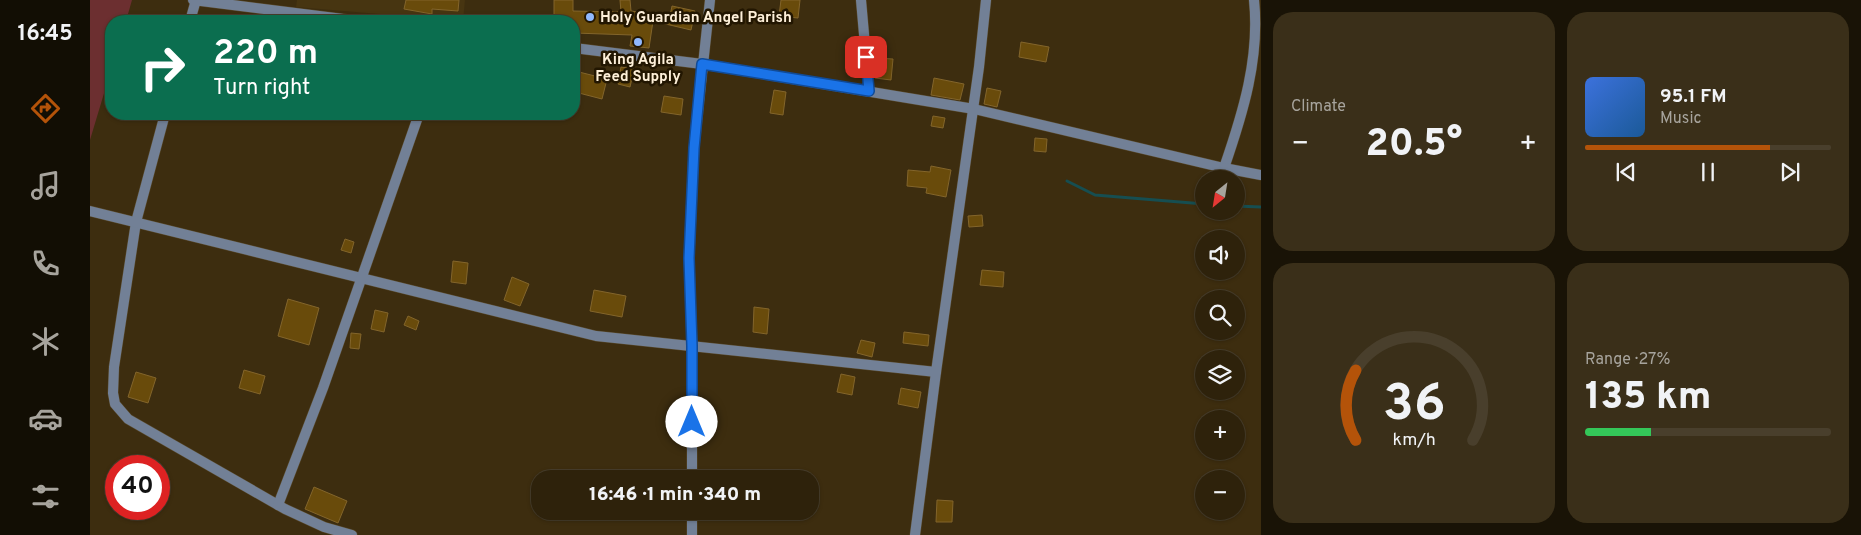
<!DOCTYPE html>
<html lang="en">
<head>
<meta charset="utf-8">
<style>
	body { margin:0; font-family:Overpass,sans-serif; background:#3a2f19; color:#f1f3f6; height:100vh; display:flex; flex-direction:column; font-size:19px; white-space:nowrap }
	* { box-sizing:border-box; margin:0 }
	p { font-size:16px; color:#a7a49d }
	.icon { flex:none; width:28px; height:28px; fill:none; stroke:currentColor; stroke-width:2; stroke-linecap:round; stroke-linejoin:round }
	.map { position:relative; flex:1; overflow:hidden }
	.panel { display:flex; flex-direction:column; gap:12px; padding:12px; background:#191306; width:600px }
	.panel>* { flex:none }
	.hud { position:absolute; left:15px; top:15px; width:475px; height:105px; border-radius:20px; box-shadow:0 1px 4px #0004,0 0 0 1px #493f2c; background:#0b6e4f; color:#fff; overflow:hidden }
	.needle { width:32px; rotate:210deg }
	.fabs { position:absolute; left:1105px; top:170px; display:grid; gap:10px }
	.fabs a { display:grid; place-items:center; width:50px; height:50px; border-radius:50%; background:#2e220b; box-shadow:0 1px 4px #0004,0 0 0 1px #493f2c; font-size:25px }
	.speed { position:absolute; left:15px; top:455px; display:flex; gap:10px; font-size:25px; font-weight:700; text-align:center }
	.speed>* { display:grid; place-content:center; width:65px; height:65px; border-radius:50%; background:#2e220b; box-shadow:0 1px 4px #0004,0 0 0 1px #493f2c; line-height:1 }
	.speed .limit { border:8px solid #d22; background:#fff; color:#111 }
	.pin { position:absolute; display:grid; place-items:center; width:42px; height:42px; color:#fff; margin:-21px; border-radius:10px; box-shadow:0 2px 8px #0006 }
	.me { position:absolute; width:55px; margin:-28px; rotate:0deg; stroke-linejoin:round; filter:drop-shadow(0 0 4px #0008) }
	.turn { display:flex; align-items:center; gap:18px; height:105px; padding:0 25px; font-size:22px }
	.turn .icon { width:65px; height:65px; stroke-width:2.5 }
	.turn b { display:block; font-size:35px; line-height:42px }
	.big { font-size:38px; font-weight:800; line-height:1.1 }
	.panel .tile { flex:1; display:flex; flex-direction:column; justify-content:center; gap:8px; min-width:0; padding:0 18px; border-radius:20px; background:#3a2f19 }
	.panel .dial { align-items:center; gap:0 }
	.dial svg { height:130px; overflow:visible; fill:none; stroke:#493f2c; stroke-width:7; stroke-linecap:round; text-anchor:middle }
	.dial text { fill:#f1f3f6; stroke:none }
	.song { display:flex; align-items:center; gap:15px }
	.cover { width:60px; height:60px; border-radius:8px; background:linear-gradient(135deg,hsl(220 70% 55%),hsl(210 70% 35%)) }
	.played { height:5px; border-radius:2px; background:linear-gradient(90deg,#b45309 75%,#493f2c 75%) }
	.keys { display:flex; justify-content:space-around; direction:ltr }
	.heat { display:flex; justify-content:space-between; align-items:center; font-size:28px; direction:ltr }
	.charge { height:8px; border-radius:4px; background:linear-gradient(90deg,#34c759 27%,#493f2c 0) }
	.panel .tiles { flex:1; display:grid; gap:12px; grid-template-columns:repeat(2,1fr) }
	.trip { position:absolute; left:441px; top:470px; width:288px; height:50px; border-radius:20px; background:#2e220b; box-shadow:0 1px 4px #0004,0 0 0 1px #493f2c; font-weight:800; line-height:50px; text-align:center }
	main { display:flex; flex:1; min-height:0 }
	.menu { display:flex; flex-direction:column; width:90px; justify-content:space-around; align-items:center; background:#120e04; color:#a7a49d }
	.menu .icon { width:35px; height:35px }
	.menu .on { color:#b45309 }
	.menu b { font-size:22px; color:#f1f3f6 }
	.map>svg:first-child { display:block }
	.built { fill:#473511 }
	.green { fill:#6c2f30 }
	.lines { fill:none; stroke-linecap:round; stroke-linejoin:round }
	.stream { stroke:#164e51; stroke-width:3 }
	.building { fill:#694b0b; stroke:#83652b }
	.minor-casing { stroke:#58482b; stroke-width:11 }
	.tertiary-casing { stroke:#58482b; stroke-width:11 }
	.minor { stroke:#728096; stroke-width:10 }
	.tertiary { stroke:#728096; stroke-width:10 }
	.route-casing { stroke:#114b97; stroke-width:12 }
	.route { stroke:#1a73e8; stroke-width:9 }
	.poi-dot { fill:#90b8fd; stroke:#221601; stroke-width:2 }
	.labels { text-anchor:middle; stroke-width:5; stroke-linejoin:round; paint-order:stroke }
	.poi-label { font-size:15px; font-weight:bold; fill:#fef0d9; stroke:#221601; text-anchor:start }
</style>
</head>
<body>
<main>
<nav class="menu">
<b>16:45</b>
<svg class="icon on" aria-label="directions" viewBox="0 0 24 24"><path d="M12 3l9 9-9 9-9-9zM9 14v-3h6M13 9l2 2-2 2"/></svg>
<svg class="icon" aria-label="music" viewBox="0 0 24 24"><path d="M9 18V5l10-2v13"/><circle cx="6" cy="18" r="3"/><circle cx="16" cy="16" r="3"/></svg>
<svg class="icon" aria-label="phone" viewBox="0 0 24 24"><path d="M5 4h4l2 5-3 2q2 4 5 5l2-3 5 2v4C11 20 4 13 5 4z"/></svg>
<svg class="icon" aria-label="climate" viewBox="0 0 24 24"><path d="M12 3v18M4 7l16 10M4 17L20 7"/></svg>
<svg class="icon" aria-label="car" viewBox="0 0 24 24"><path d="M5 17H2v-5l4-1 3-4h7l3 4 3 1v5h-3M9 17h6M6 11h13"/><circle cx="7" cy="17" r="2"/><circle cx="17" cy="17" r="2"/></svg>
<svg class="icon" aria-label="filters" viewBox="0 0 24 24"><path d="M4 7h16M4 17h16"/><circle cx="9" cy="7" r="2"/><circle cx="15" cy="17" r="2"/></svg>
</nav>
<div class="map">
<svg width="1171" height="535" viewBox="0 0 1171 535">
	<rect width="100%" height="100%" fill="#3d2d0f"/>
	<polygon class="built" points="207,0 375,0 373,21 206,7"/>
	<polygon class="green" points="0,0 42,0 36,21 21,21 21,70 0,140"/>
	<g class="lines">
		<g class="stream">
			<polyline points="977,181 1005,195 1114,204"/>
			<polyline points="1146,206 1171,207"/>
		</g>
	</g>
	<g class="building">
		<polygon points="316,0 369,0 368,11 342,9 342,14 314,9"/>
		<polygon points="464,0 483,0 483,11 531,12 530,0 540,0 541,11 580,16 582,6 605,11 601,30 563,21 559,48 540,46 542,35 484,33 484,21 464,21"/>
		<polygon points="691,0 710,0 708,18 689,16"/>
		<polygon points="931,42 959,47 956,62 929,57"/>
		<polygon points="786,58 803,59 801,80 785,78"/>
		<polygon points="531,67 544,69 540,87 528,84"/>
		<polygon points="489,72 517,79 512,99 485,92"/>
		<polygon points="844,78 874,84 870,100 841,95"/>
		<polygon points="897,88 911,91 907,107 894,104"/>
		<polygon points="684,90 696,92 693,115 680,113"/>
		<polygon points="574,96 593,99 591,115 571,112"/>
		<polygon points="843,116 855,118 853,128 841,126"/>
		<polygon points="945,138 957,139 956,152 944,151"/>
		<polygon points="841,166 861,170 856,197 836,193 837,188 817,186 818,170 840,172"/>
		<polygon points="892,215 893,226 879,227 878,216"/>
		<polygon points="255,239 264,242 261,253 251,250"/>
		<polygon points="363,261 378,263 376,284 361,282"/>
		<polygon points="892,270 914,272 913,287 890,285"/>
		<polygon points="422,277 439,284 430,306 414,300"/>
		<polygon points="504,290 536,296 532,317 500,311"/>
		<polygon points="198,299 229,308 219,345 188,336"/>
		<polygon points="664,307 679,309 677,334 663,332"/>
		<polygon points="285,310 298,313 294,332 281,329"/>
		<polygon points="318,316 329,321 326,330 314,325"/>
		<polygon points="814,332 839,335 838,346 813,343"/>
		<polygon points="261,333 271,334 269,349 260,348"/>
		<polygon points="771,340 785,343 782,357 767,353"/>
		<polygon points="154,370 175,376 170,394 149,388"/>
		<polygon points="46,372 66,378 58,403 38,397"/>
		<polygon points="751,374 765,377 762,395 747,392"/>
		<polygon points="811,388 831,392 828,408 808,404"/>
		<polygon points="224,487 257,501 248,523 215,509"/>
		<polygon points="847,500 863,501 862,522 846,522"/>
	</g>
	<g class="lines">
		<g class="minor-casing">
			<g id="minor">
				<polyline points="103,0 269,21"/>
				<polyline points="771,0 779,91"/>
				<polyline points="100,21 106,0"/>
				<path d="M484 48 612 64 884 109 1134 168C1153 113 1170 58 1164 0"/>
				<polyline points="75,114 46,222 24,367 23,393 25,404 38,419 195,509 234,527 262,535"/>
				<polyline points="1134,168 1171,175"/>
				<polyline points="0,211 506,336 846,372"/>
				<polyline points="188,505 233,388 329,114"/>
			</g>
		</g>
		<g class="tertiary-casing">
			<g id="tertiary">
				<polyline points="602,479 602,346 599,258 604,148 620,0"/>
				<polyline points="602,511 602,535"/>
				<polyline points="825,535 846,372 889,67 896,0"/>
			</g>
		</g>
		<use href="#minor" class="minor"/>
		<use href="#tertiary" class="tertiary"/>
	</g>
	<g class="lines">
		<g class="route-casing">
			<polyline id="route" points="602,422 602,346 599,258 604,148 612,64 779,91 776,57"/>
		</g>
		<use href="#route" class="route"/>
	</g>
	<g class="poi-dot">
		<circle cx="500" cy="17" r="5"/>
		<circle cx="548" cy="42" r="5"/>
	</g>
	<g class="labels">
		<g class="poi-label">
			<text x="510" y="22">Holy Guardian Angel Parish</text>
			<text x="548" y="64" text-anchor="middle">King Agila<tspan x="548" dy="17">Feed Supply</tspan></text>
		</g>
	</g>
</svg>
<div class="fabs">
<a><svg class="needle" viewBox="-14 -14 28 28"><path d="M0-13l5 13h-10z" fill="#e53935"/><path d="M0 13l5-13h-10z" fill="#a7a49d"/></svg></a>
<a><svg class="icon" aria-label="sound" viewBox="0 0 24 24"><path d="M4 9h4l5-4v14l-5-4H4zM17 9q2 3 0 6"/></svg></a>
<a><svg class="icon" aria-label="search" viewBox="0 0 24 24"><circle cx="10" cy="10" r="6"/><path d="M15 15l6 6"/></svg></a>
<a><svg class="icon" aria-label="layers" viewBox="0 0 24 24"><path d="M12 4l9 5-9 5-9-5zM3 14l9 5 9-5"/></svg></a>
<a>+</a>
<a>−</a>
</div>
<div class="speed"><div class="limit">40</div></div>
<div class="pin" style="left:776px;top:57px;background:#d93025"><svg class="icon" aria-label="arrive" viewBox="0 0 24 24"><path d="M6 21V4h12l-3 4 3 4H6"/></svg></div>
<svg class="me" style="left:602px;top:422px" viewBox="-20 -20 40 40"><circle r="19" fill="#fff"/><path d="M0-13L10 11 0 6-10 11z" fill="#1a73e8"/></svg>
<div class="trip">16:46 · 1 min · 340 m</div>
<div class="hud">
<div class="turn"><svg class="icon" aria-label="right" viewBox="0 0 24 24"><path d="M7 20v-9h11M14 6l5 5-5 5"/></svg><div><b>220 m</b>Turn right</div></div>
</div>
</div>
<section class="panel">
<div class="tiles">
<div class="tile"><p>Climate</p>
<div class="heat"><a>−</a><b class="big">20.5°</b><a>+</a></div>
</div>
<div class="tile">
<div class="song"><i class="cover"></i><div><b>95.1 FM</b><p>Music</p></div></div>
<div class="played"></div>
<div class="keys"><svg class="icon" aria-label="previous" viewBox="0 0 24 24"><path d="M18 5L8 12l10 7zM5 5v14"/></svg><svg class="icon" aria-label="pause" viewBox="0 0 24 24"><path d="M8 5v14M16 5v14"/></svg><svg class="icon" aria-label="next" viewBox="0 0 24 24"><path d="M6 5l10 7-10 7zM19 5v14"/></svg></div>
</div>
<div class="tile dial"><svg viewBox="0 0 100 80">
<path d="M14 69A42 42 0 1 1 86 69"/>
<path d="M14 69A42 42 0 0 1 14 26" stroke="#b45309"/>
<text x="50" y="56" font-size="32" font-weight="700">36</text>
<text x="50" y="72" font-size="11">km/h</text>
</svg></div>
<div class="tile"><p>Range · 27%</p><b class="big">135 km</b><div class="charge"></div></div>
</div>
</section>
</main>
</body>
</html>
